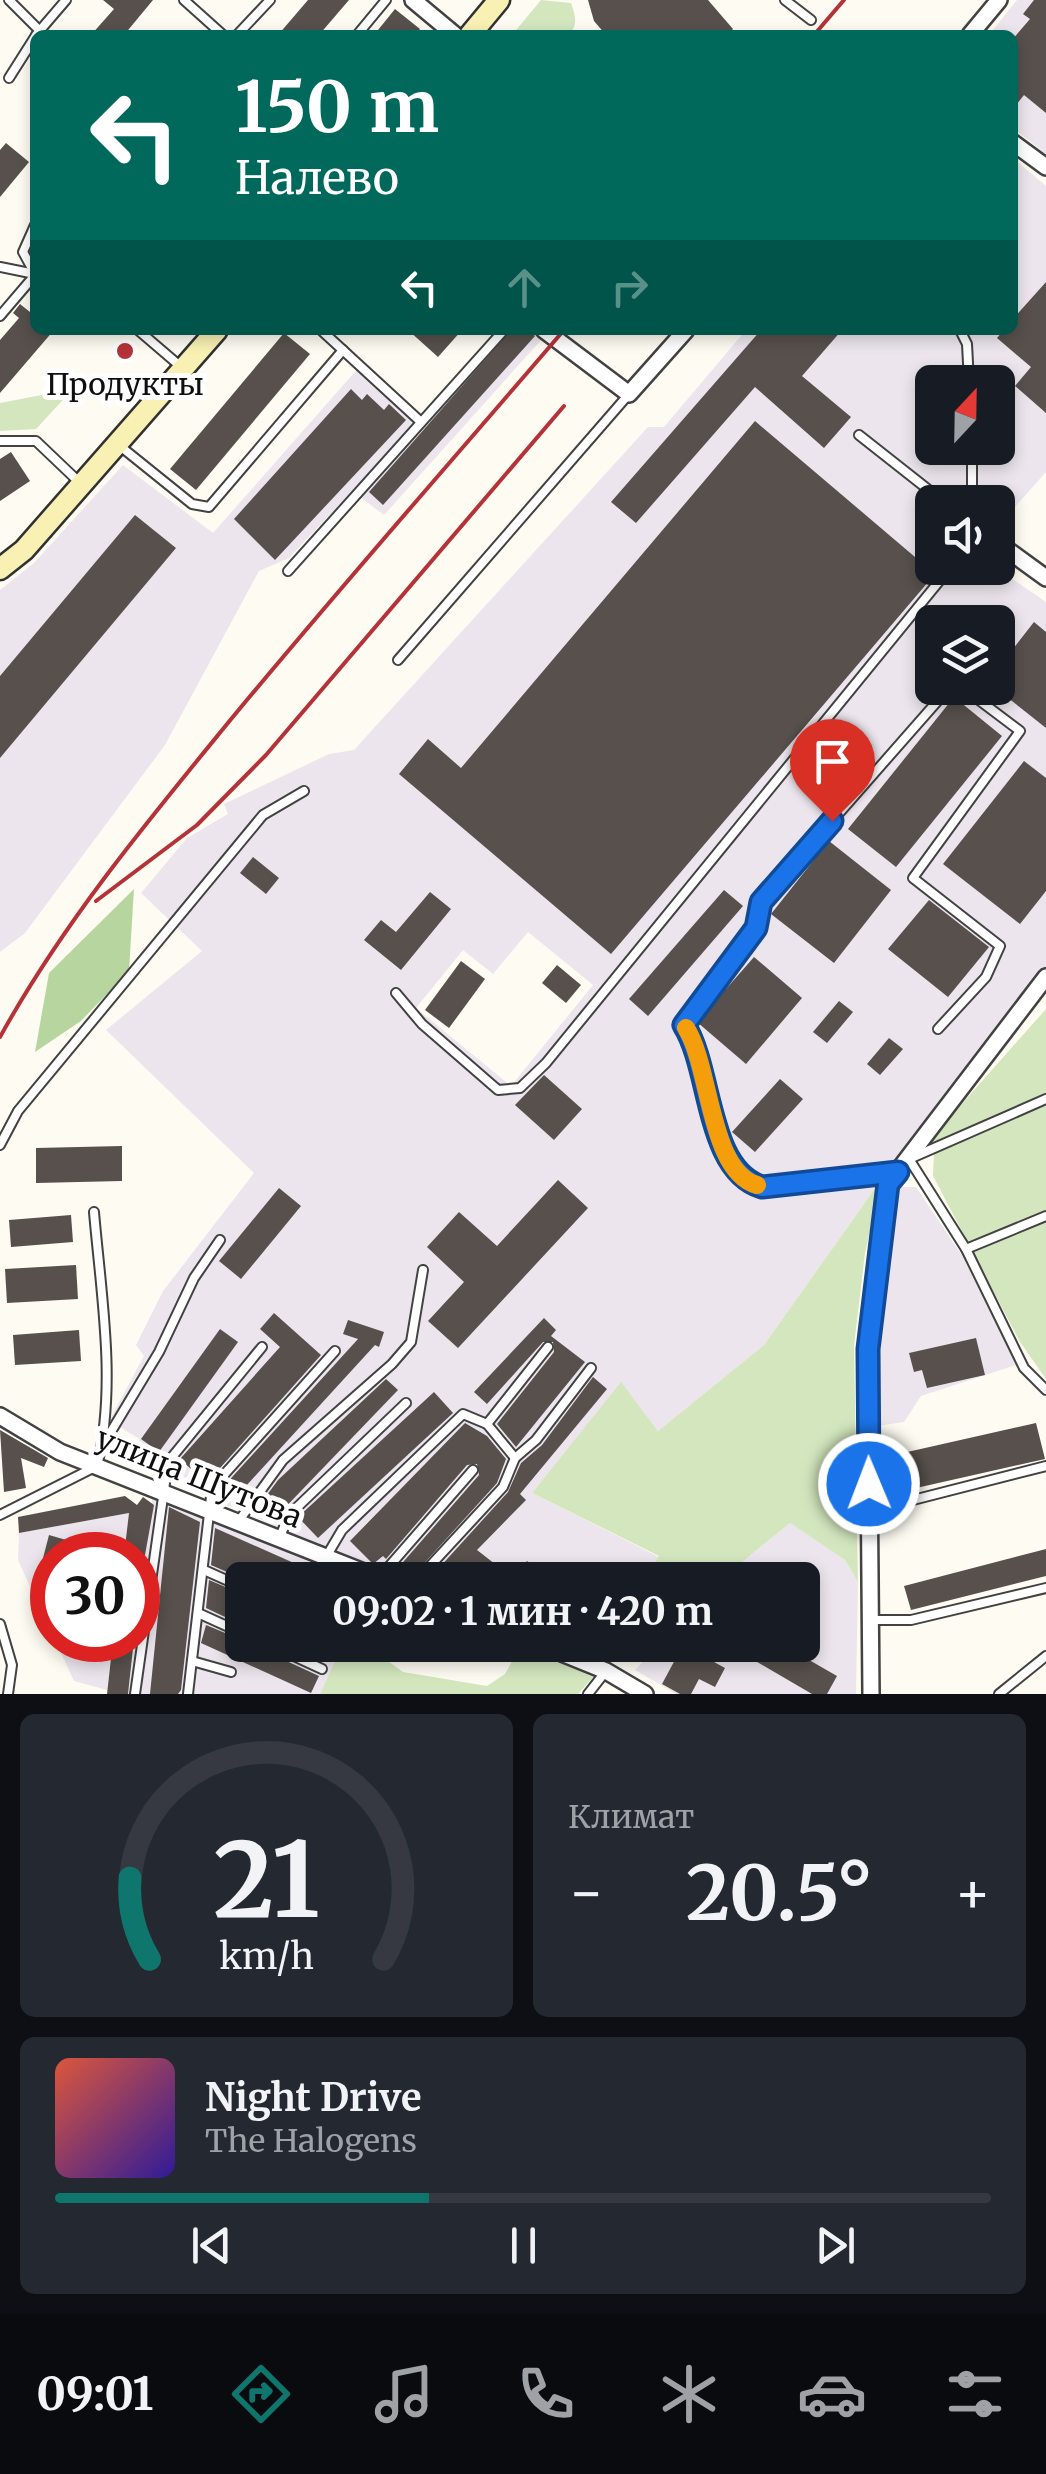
<!DOCTYPE html>
<html lang="ru">
<head>
<meta charset="utf-8">
<style>
	body { margin:0; font-family:Merriweather,serif; background:#242831; color:#f1f3f6; height:100vh; display:flex; flex-direction:column; font-size:38px; white-space:nowrap }
	* { box-sizing:border-box; margin:0 }
	p { font-size:32px; color:#9ea1a6 }
	.icon { flex:none; width:55px; height:55px; fill:none; stroke:currentColor; stroke-width:2; stroke-linecap:round; stroke-linejoin:round }
	.map { position:relative; height:1694px; overflow:hidden }
	.details { display:flex; flex-direction:column; gap:20px; padding:20px; background:#0d0f14; flex:1 }
	.details>* { flex:none }
	.guide { position:absolute; left:30px; top:30px; width:988px; height:305px; border-radius:15px; box-shadow:0 5px 15px #0003; background:#00695c; color:#fff; overflow:hidden }
	.needle { width:65px; rotate:22deg }
	.buttons { position:absolute; left:915px; top:365px; display:grid; gap:20px }
	.buttons a { display:grid; place-items:center; width:100px; height:100px; border-radius:15px; background:#171b24; box-shadow:0 5px 15px #0003; font-size:50px }
	.speed { position:absolute; left:30px; top:1532px; display:flex; gap:20px; font-size:50px; font-weight:700; text-align:center }
	.speed>* { display:grid; place-content:center; width:130px; height:130px; border-radius:50%; background:#171b24; box-shadow:0 5px 15px #0003; line-height:1 }
	.speed .limit { border:15px solid #d22; background:#fff; color:#111 }
	.pin { position:absolute; display:grid; place-items:center; width:85px; height:85px; color:#fff; margin:-102px -42px; border-radius:50% 50% 50% 0; rotate:-45deg; box-shadow:0 0 10px #0007 }
	.pin .icon { rotate:45deg }
	.me { position:absolute; width:110px; margin:-55px; rotate:359deg; stroke-linejoin:round; filter:drop-shadow(0 0 8px #0008) }
	.turn { display:flex; align-items:center; gap:35px; height:210px; padding:0 40px; font-size:45px }
	.turn .icon { width:130px; height:130px; stroke-width:2.5 }
	.turn b { display:block; font-size:70px; line-height:85px }
	.lanes { display:flex; align-items:center; height:95px; padding:0 40px; background:#0003; justify-content:center; gap:50px; direction:ltr }
	.lanes .off { opacity:.35 }
	.big { font-size:75px; font-weight:700; line-height:1.1 }
	.details .card { flex:1; display:flex; flex-direction:column; justify-content:center; gap:15px; min-width:0; padding:0 35px; border-radius:15px; background:#242831 }
	.details .dial { align-items:center; gap:0 }
	.dial svg { height:260px; overflow:visible; fill:none; stroke:#363941; stroke-width:7; stroke-linecap:round; text-anchor:middle }
	.dial text { fill:#f1f3f6; stroke:none }
	.song { display:flex; align-items:center; gap:30px }
	.cover { width:120px; height:120px; border-radius:15px; background:linear-gradient(135deg,hsl(10 70% 55%),hsl(250 70% 35%)) }
	.played { height:10px; border-radius:5px; background:linear-gradient(90deg,#0f766e 40%,#363941 40%) }
	.keys { display:flex; justify-content:space-around; direction:ltr }
	.heat { display:flex; justify-content:space-between; align-items:center; font-size:55px; direction:ltr }
	.details .tiles { flex:1; display:grid; gap:20px; grid-template-columns:1fr 1fr }
	.card:last-child { grid-column:span 2 }
	.trip { position:absolute; left:225px; top:1562px; width:595px; height:100px; border-radius:15px; background:#171b24; box-shadow:0 5px 15px #0003; font-weight:700; line-height:100px; text-align:center }
	.menu { display:flex; height:160px; justify-content:space-around; align-items:center; background:#090b0e; color:#9ea1a6 }
	.menu .icon { width:70px; height:70px }
	.menu .current { color:#0f766e }
	.menu b { font-size:45px; color:#f1f3f6 }
	.map>svg:first-child { display:block }
	.industrial { fill:#ece5ed; fill-rule:evenodd }
	.green { fill:#d3e6be }
	.forest { fill:#b7d69f }
	.building { fill:#57504c }
	.lines { fill:none; stroke-linecap:round; stroke-linejoin:round }
	.lane-casing { stroke:#424242; stroke-width:12 }
	.street-casing { stroke:#424242; stroke-width:20 }
	.secondary-casing { stroke:#313131; stroke-width:25 }
	.lane { stroke:#fff; stroke-width:8 }
	.street { stroke:#fff; stroke-width:15 }
	.secondary { stroke:#f8f1b3; stroke-width:20 }
	.rail { stroke:#b43238; stroke-width:4 }
	.route-casing { stroke:#114b97; stroke-width:25 }
	.route { stroke:#1a73e8; stroke-width:18 }
	.slow { stroke:#f59e0b; stroke-width:18 }
	.poi-dot { fill:#b43238; stroke:#fff; stroke-width:4 }
	.labels { text-anchor:middle; stroke-width:10; stroke-linejoin:round; paint-order:stroke }
	.poi-label { font-size:30px; fill:#0f0f0f; stroke:#fff }
	.street-label { font-size:30px; fill:#0f0f0f; stroke:#fff }
</style>
</head>
<body>
<div class="map">
<svg width="1046" height="1694" viewBox="0 0 1046 1694">
	<rect width="100%" height="100%" fill="#fefcf2"/>
	<g class="industrial">
		<polygon points="1017,0 1046,0 1046,154 1013,128 1012,35 989,35"/>
		<path d="M1013 158 1046 186V472L998 526V502H932V568H996L1046 602V967L881 1180 764 1345 658 1431 621 1383 532 1493 659 1557 645 1580H402L131 1464 140 1439 109 1421 144 1356 136 1345 163 1291 254 1173 106 1030 202 951 141 893 187 838 228 814 224 804 329 754 354 750 648 427H664L746 330H1012ZM932 382H998V448H932ZM932 622H998V688H932ZM528 932 593 985 511 1086 416 1008 463 950 493 974Z"/>
		<polygon points="504,330 532,330 542,339 384,515 352,491 289,558 259,571 165,745 25,933 0,952 0,590 34,563 123,465 213,533 360,366 421,422"/>
		<polygon points="901,1187 916,1187 963,1257 1016,1365 921,1396 904,1422 877,1426 884,1237"/>
		<polygon points="153,1492 371,1580 242,1580 242,1645 342,1645 320,1694 128,1694"/>
		<polygon points="129,1513 124,1555 52,1555 52,1635 18,1560 19,1533"/>
		<polygon points="790,1523 845,1560 858,1582 856,1694 676,1694 635,1670 659,1645 802,1645 802,1580 720,1580"/>
		<polygon points="55,1640 113,1640 107,1690 74,1681"/>
	</g>
	<g class="green">
		<path d="M541 0 571 3C575 16 579 23 569 35H512Z"/>
		<polygon points="73,389 36,429 0,431 0,403"/>
		<polygon points="1046,1009 1046,1379 1020,1342 933,1176 934,1153 928,1142"/>
		<polygon points="881,1180 865,1253 854,1346 858,1582 845,1560 790,1523 720,1580 645,1580 659,1556 532,1493 621,1382 658,1431 764,1345"/>
		<polygon points="342,1645 381,1656 403,1672 487,1686 505,1674 521,1645 593,1677 578,1694 320,1694"/>
	</g>
	<polygon class="forest" points="134,889 129,971 81,1021 35,1052 49,973"/>
	<g class="building">
		<polygon points="103,0 153,0 124,35 91,35 114,9"/>
		<polygon points="308,0 349,0 319,35 278,35"/>
		<polygon points="588,0 708,0 733,29 728,35 606,35 594,21"/>
		<polygon points="1034,0 1046,0 1046,113 1024,95 1012,110 1012,40 1030,19 1023,14"/>
		<polygon points="395,9 420,29 415,35 374,35"/>
		<polygon points="6,143 29,162 0,197 0,150"/>
		<polygon points="1046,282 1046,413 1015,386 1031,367 997,338 1004,330 1012,330 1012,320"/>
		<polygon points="20,304 35,316 35,330 54,330 0,393 0,340 19,318 13,313"/>
		<polygon points="408,330 462,330 438,357"/>
		<polygon points="511,330 528,330 535,336 383,505 369,492"/>
		<polygon points="761,330 842,330 802,376 851,417 824,448 755,387 636,523 611,502"/>
		<polygon points="284,333 310,354 196,490 170,469"/>
		<polygon points="351,389 362,400 367,394 384,410 389,404 406,420 275,560 234,519"/>
		<polygon points="755,421 935,574 611,954 399,774 428,739 461,768"/>
		<polygon points="11,452 30,481 0,501 0,459"/>
		<polygon points="135,515 176,548 0,758 0,676"/>
		<polygon points="1034,622 1046,632 1046,728 998,690 998,668"/>
		<polygon points="954,697 1002,736 896,867 848,829"/>
		<polygon points="1024,761 1046,778 1046,891 1020,924 943,864"/>
		<polygon points="829,841 891,890 834,963 771,914"/>
		<polygon points="253,857 279,878 266,894 240,873"/>
		<polygon points="724,890 743,906 648,1016 629,999"/>
		<polygon points="430,892 451,909 401,970 364,940 381,920 396,932"/>
		<polygon points="929,900 989,947 948,997 888,949"/>
		<polygon points="754,957 802,998 746,1064 697,1022"/>
		<polygon points="461,961 485,979 449,1028 425,1010"/>
		<polygon points="557,965 581,985 566,1003 542,983"/>
		<polygon points="839,1001 853,1012 827,1043 813,1032"/>
		<polygon points="889,1038 903,1049 880,1075 867,1064"/>
		<polygon points="544,1075 582,1109 554,1140 515,1105"/>
		<polygon points="780,1079 803,1099 755,1152 732,1132"/>
		<polygon points="122,1146 122,1181 36,1183 36,1148"/>
		<polygon points="558,1180 588,1208 458,1348 428,1321 464,1282 427,1247 459,1212 497,1246"/>
		<polygon points="279,1188 301,1206 241,1279 219,1261"/>
		<polygon points="71,1215 73,1242 11,1247 9,1220"/>
		<polygon points="76,1265 78,1299 7,1303 5,1269"/>
		<polygon points="274,1313 321,1355 212,1477 209,1474 203,1480 180,1459 280,1347 260,1329"/>
		<polygon points="544,1318 556,1330 551,1336 585,1362 516,1447 497,1424 554,1352 553,1342 543,1342 487,1404 474,1392"/>
		<polygon points="348,1320 384,1332 379,1347 375,1345 235,1498 223,1487 358,1339 343,1334"/>
		<polygon points="220,1329 238,1342 159,1452 141,1439"/>
		<polygon points="79,1330 81,1361 15,1365 13,1335"/>
		<polygon points="976,1338 985,1375 927,1388 922,1370 914,1372 909,1353"/>
		<polygon points="593,1377 607,1389 520,1494 526,1500 477,1550 513,1578 527,1561 543,1573 537,1580 466,1580 455,1572 447,1580 428,1580 508,1492 521,1463 542,1445"/>
		<polygon points="386,1379 398,1390 276,1517 261,1503 278,1480"/>
		<polygon points="434,1392 453,1413 318,1538 298,1517"/>
		<polygon points="465,1423 487,1436 506,1459 497,1483 410,1579 397,1569 479,1475 477,1464 467,1465 386,1559 383,1556 373,1564 350,1541"/>
		<polygon points="1036,1423 1045,1459 903,1491 894,1455"/>
		<polygon points="0,1430 48,1458 44,1467 21,1458 26,1488 4,1492"/>
		<polygon points="125,1496 137,1505 143,1497 154,1505 145,1555 124,1555 129,1513 19,1533 18,1517"/>
		<polygon points="169,1507 200,1522 181,1690 178,1694 150,1694"/>
		<polygon points="215,1528 332,1580 245,1580 211,1565"/>
		<polygon points="49,1535 104,1551 103,1555 52,1555 52,1569 41,1566"/>
		<polygon points="1046,1549 1046,1576 911,1610 904,1586"/>
		<polygon points="209,1580 242,1594 242,1625 206,1608"/>
		<polygon points="206,1625 242,1640 242,1645 263,1645 267,1652 319,1676 311,1693 201,1643"/>
		<polygon points="113,1640 134,1640 128,1694 107,1694"/>
		<polygon points="683,1645 725,1668 715,1687 699,1679 691,1694 680,1694 662,1684"/>
		<polygon points="728,1645 783,1645 837,1676 827,1694 812,1694"/>
	</g>
	<g class="lines">
		<g class="lane-casing">
			<g id="lane">
				<polyline points="9,0 39,30"/>
				<polyline points="184,0 223,35"/>
				<polyline points="785,0 811,20"/>
				<polyline points="36,35 66,0"/>
				<polyline points="237,35 270,0"/>
				<polyline points="357,35 386,0"/>
				<polyline points="9,78 35,37"/>
				<polyline points="35,225 23,252 35,274"/>
				<polyline points="0,267 35,274"/>
				<polyline points="0,316 35,275"/>
				<polyline points="138,330 180,366"/>
				<polyline points="321,330 421,422"/>
				<polyline points="960,330 967,344 969,382"/>
				<polyline points="859,435 944,502"/>
				<polyline points="0,441 36,441 79,482"/>
				<polyline points="120,446 192,504 209,507 343,350"/>
				<polyline points="972,448 972,502"/>
				<polyline points="288,571 504,330"/>
				<polyline points="398,660 629,394"/>
				<polyline points="396,993 422,1024 498,1090 520,1088 546,1063 950,568"/>
				<polyline points="938,1029 986,977 1000,946 913,878 1020,731 963,688"/>
				<polyline points="1046,1099 909,1159 966,1249 1024,1368 1046,1390"/>
				<polyline points="0,1145 18,1111 263,815 304,791"/>
				<path d="M893 1173 761 1187C706 1170 712 1069 684 1025L755 927 761 902 949 688"/>
				<polyline points="966,1249 1046,1216"/>
				<polyline points="487,1424 515,1458 536,1440 591,1368"/>
				<polyline points="106,1440 159,1352 194,1278 220,1240"/>
				<polyline points="870,1511 1046,1466"/>
				<path d="M0 1515 97 1466C117 1386 101 1294 94 1212"/>
				<polyline points="238,1522 283,1460 392,1364 411,1342 423,1270"/>
				<polyline points="279,1539 289,1515 406,1403"/>
				<polyline points="326,1557 342,1530 463,1414 487,1424 548,1347"/>
				<polyline points="204,1570 242,1587"/>
				<polyline points="379,1578 473,1470"/>
				<polyline points="417,1580 503,1487 515,1458"/>
				<polyline points="198,1613 242,1633"/>
				<polyline points="869,1620 911,1620 1046,1588"/>
				<polyline points="0,1624 12,1665 8,1694"/>
				<polyline points="270,1645 322,1669"/>
				<polyline points="192,1661 231,1672"/>
				<polyline points="135,1694 168,1462 262,1347"/>
				<polyline points="188,1694 212,1488 335,1351"/>
				<polyline points="588,1694 606,1671"/>
				<polyline points="999,1694 1046,1656"/>
			</g>
		</g>
		<g class="street-casing">
			<g id="street">
				<polyline points="413,0 455,35"/>
				<polyline points="970,35 999,0"/>
				<polyline points="1012,142 1046,167"/>
				<polyline points="544,330 629,394 686,330"/>
				<polyline points="998,543 1046,578"/>
				<polyline points="0,1416 60,1452 384,1580"/>
				<polyline points="542,1645 606,1671 645,1694"/>
				<polyline points="871,1694 868,1349 888,1184 1046,977"/>
			</g>
		</g>
		<g class="secondary-casing">
			<g id="secondary">
				<polyline points="470,35 499,0"/>
				<polyline points="0,569 24,550 217,330"/>
			</g>
		</g>
		<use href="#lane" class="lane"/>
		<use href="#street" class="street"/>
		<use href="#secondary" class="secondary"/>
		<g class="rail">
			<polyline points="814,35 844,0"/>
			<polyline points="96,901 197,825 266,755 564,406"/>
			<path d="M0 1037C62 925 142 828 223 729 334 594 450 463 564 330"/>
		</g>
	</g>
	<g class="lines">
		<g class="route-casing">
			<path id="route" d="M832 821 761 902 756 928 684 1025C712 1069 706 1170 762 1187L898 1172 888 1184 868 1349 869 1484"/>
		</g>
		<use href="#route" class="route"/>
		<path class="slow" d="M686 1028C711 1067 709 1171 757 1185"/>
	</g>
	<circle class="poi-dot" cx="125" cy="351" r="10"/>
	<g class="labels">
		<g class="poi-label">
			<text x="125" y="395">Продукты</text>
		</g>
		<g class="street-label">
			<text transform="translate(199 1478) rotate(22)" y="10">улица Шутова</text>
		</g>
	</g>
</svg>
<div class="buttons">
<a><svg class="needle" viewBox="-14 -14 28 28"><path d="M0-13l5 13h-10z" fill="#e53935"/><path d="M0 13l5-13h-10z" fill="#9ea1a6"/></svg></a>
<a><svg class="icon" aria-label="sound" viewBox="0 0 24 24"><path d="M4 9h4l5-4v14l-5-4H4zM17 9q2 3 0 6"/></svg></a>
<a><svg class="icon" aria-label="layers" viewBox="0 0 24 24"><path d="M12 4l9 5-9 5-9-5zM3 14l9 5 9-5"/></svg></a>
</div>
<div class="speed"><div class="limit">30</div></div>
<div class="pin" style="left:832px;top:821px;background:#d93025"><svg class="icon" aria-label="arrive" viewBox="0 0 24 24"><path d="M6 21V4h12l-3 4 3 4H6"/></svg></div>
<svg class="me" style="left:869px;top:1484px" viewBox="-20 -20 40 40"><circle r="17" fill="#1a73e8" stroke="#fff" stroke-width="3"/><path d="M0-11L8 9 0 5-8 9z" fill="#fff"/></svg>
<div class="trip">09:02 · 1 мин · 420 m</div>
<div class="guide">
<div class="turn"><svg class="icon" aria-label="left" viewBox="0 0 24 24"><path d="M17 20v-9H6M10 6l-5 5 5 5"/></svg><div><b>150 m</b>Налево</div></div>
<div class="lanes"><svg class="icon" aria-label="left" viewBox="0 0 24 24"><path d="M17 20v-9H6M10 6l-5 5 5 5"/></svg><svg class="icon off" aria-label="ahead" viewBox="0 0 24 24"><path d="M12 20V5M6 11l6-6 6 6"/></svg><svg class="icon off" aria-label="right" viewBox="0 0 24 24"><path d="M7 20v-9h11M14 6l5 5-5 5"/></svg></div>
</div>
</div>
<section class="details">
<div class="tiles">
<div class="card dial"><svg viewBox="0 0 100 80">
<path d="M14 69A42 42 0 1 1 86 69"/>
<path d="M14 69A42 42 0 0 1 8 44" stroke="#0f766e"/>
<text x="50" y="56" font-size="32" font-weight="700">21</text>
<text x="50" y="72" font-size="11">km/h</text>
</svg></div>
<div class="card"><p>Климат</p>
<div class="heat"><a>−</a><b class="big">20.5°</b><a>+</a></div>
</div>
<div class="card">
<div class="song"><i class="cover"></i><div><b>Night Drive</b><p>The Halogens</p></div></div>
<div class="played"></div>
<div class="keys"><svg class="icon" aria-label="previous" viewBox="0 0 24 24"><path d="M18 5L8 12l10 7zM5 5v14"/></svg><svg class="icon" aria-label="pause" viewBox="0 0 24 24"><path d="M8 5v14M16 5v14"/></svg><svg class="icon" aria-label="next" viewBox="0 0 24 24"><path d="M6 5l10 7-10 7zM19 5v14"/></svg></div>
</div>
</div>
</section>
<nav class="menu">
<b>09:01</b>
<svg class="icon current" aria-label="directions" viewBox="0 0 24 24"><path d="M12 3l9 9-9 9-9-9zM9 14v-3h6M13 9l2 2-2 2"/></svg>
<svg class="icon" aria-label="music" viewBox="0 0 24 24"><path d="M9 18V5l10-2v13"/><circle cx="6" cy="18" r="3"/><circle cx="16" cy="16" r="3"/></svg>
<svg class="icon" aria-label="phone" viewBox="0 0 24 24"><path d="M5 4h4l2 5-3 2q2 4 5 5l2-3 5 2v4C11 20 4 13 5 4z"/></svg>
<svg class="icon" aria-label="climate" viewBox="0 0 24 24"><path d="M12 3v18M4 7l16 10M4 17L20 7"/></svg>
<svg class="icon" aria-label="car" viewBox="0 0 24 24"><path d="M5 17H2v-5l4-1 3-4h7l3 4 3 1v5h-3M9 17h6M6 11h13"/><circle cx="7" cy="17" r="2"/><circle cx="17" cy="17" r="2"/></svg>
<svg class="icon" aria-label="filters" viewBox="0 0 24 24"><path d="M4 7h16M4 17h16"/><circle cx="9" cy="7" r="2"/><circle cx="15" cy="17" r="2"/></svg>
</nav>
</body>
</html>
